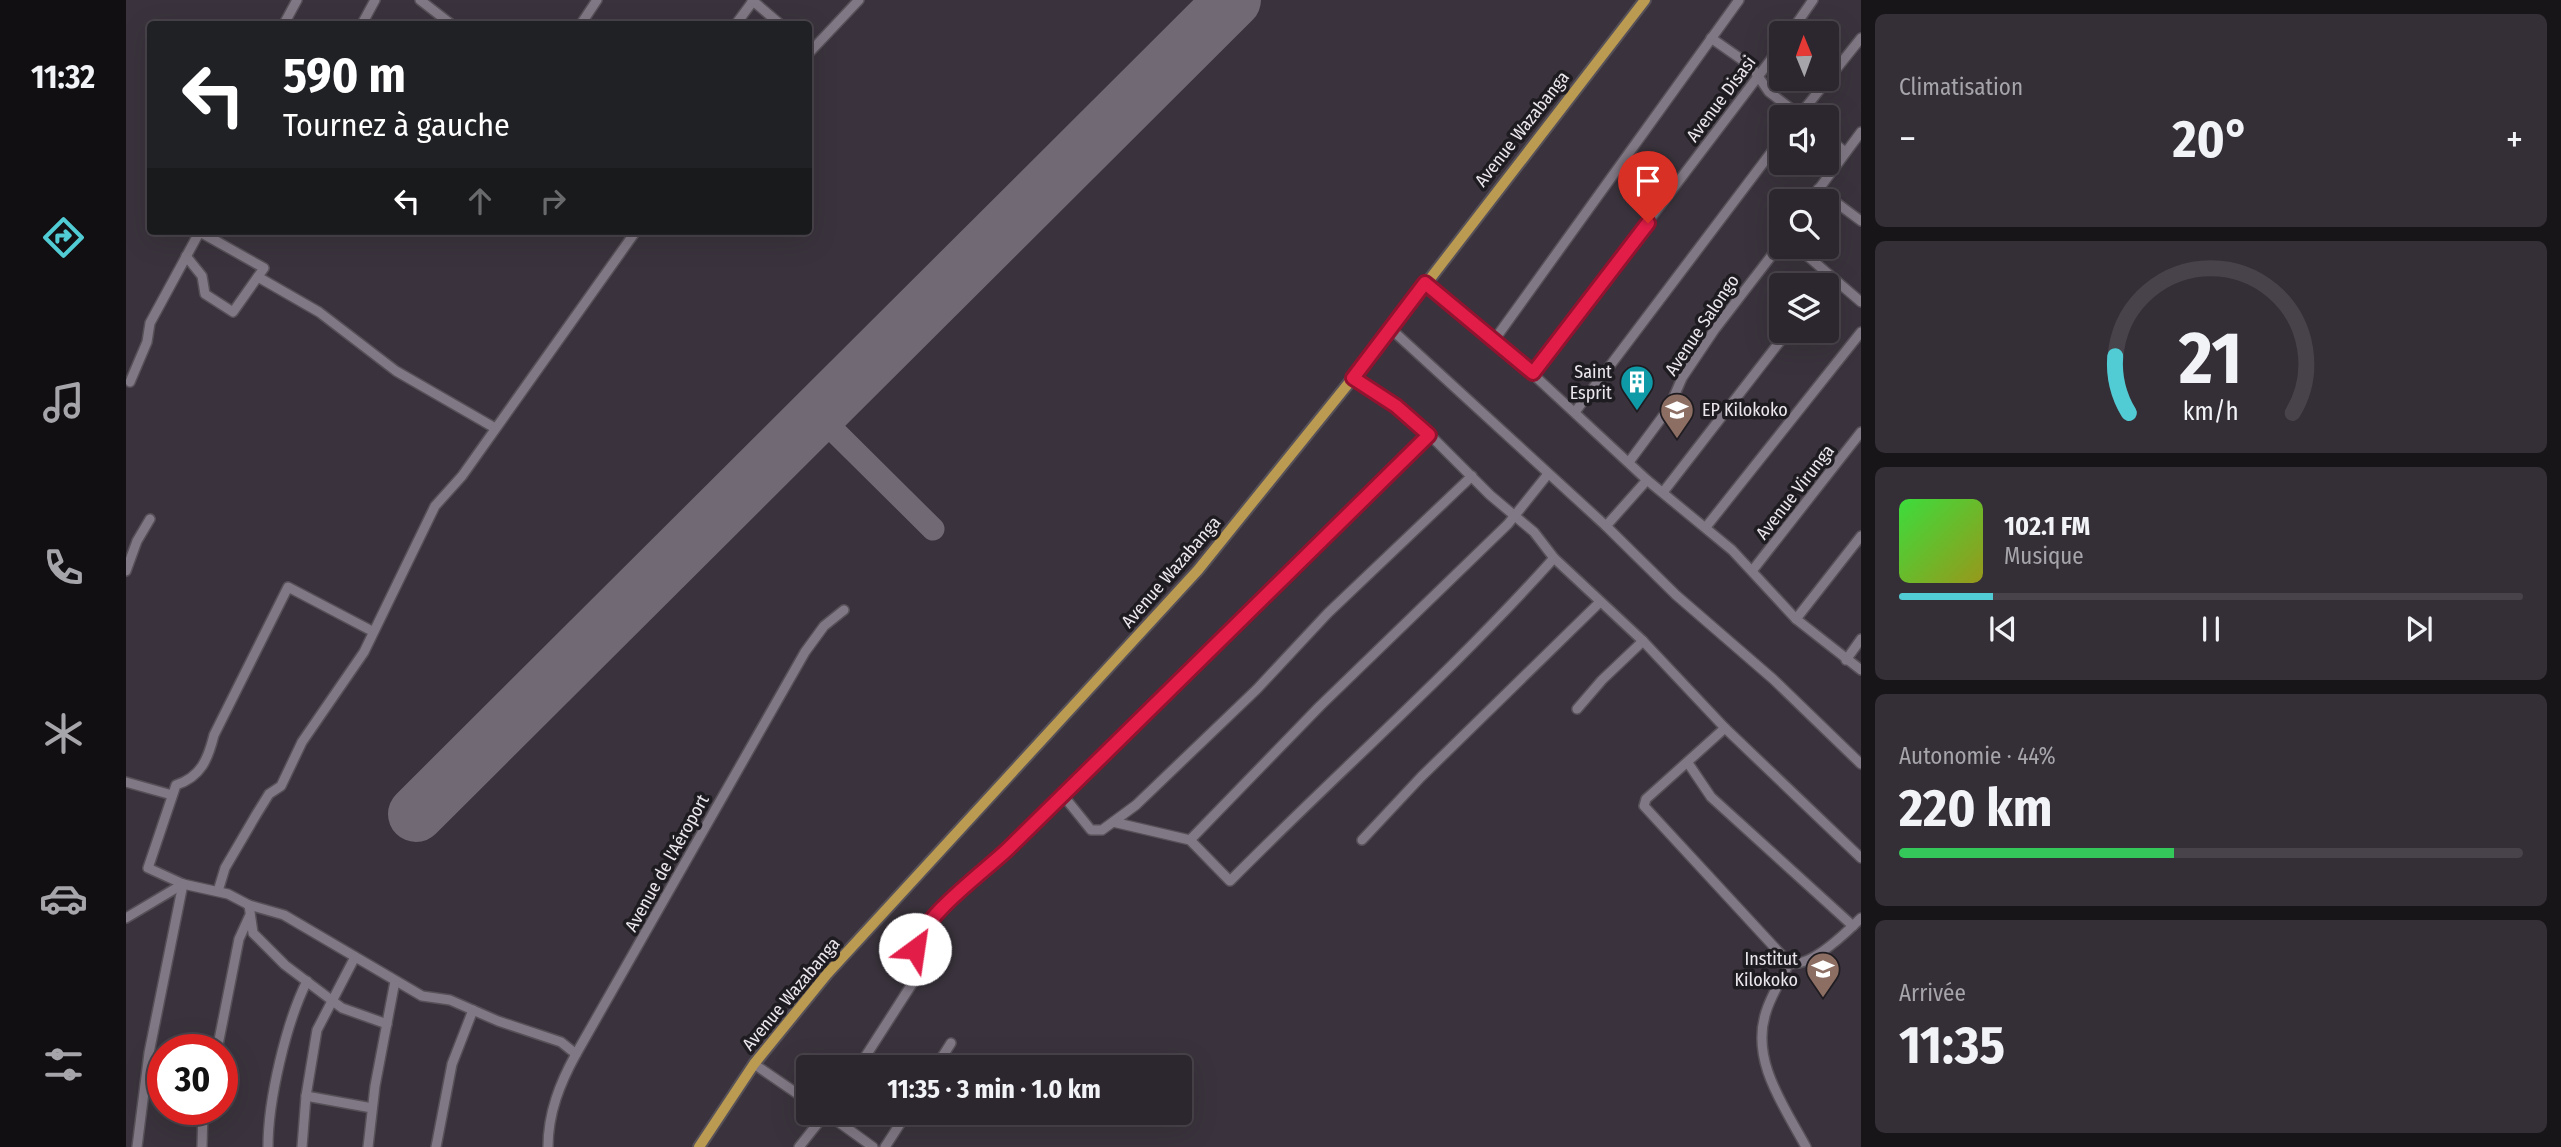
<!DOCTYPE html>
<html lang="fr">
<head>
<meta charset="utf-8">
<style>
	body { margin:0; font-family:"Fira Sans Condensed",sans-serif; background:#342e36; color:#f1f3f6; height:100vh; display:flex; flex-direction:column; font-size:26px; white-space:nowrap }
	* { box-sizing:border-box; margin:0 }
	p { font-size:23px; color:#a6a5aa }
	.icon { flex:none; width:38px; height:38px; fill:none; stroke:currentColor; stroke-width:2; stroke-linecap:round; stroke-linejoin:round }
	.map { position:relative; flex:1; overflow:hidden }
	.drawer { display:flex; flex-direction:column; gap:14px; padding:14px; background:#181519; width:700px }
	.drawer>* { flex:none }
	.banner { position:absolute; left:21px; top:21px; width:665px; height:214px; border-radius:7px; box-shadow:0 7px 28px #0002,0 0 0 2px #48434a; background:#202124; color:#fff; overflow:hidden }
	.needle { width:46px; rotate:359deg }
	.fabs { position:absolute; left:1643px; top:21px; display:grid; gap:14px }
	.fabs a { display:grid; place-items:center; width:70px; height:70px; border-radius:7px; background:#2c262e; box-shadow:0 7px 28px #0002,0 0 0 2px #48434a; font-size:35px }
	.speed { position:absolute; left:21px; top:1034px; display:flex; gap:14px; font-size:35px; font-weight:700; text-align:center }
	.speed>* { display:grid; place-content:center; width:91px; height:91px; border-radius:50%; background:#2c262e; box-shadow:0 7px 28px #0002,0 0 0 2px #48434a; line-height:1 }
	.speed .limit { border:10px solid #d22; background:#fff; color:#111 }
	.pin { position:absolute; display:grid; place-items:center; width:60px; height:60px; color:#fff; margin:-72px -30px; border-radius:50% 50% 50% 0; rotate:-45deg; box-shadow:0 0 7px #0007 }
	.pin .icon { rotate:45deg }
	.me { position:absolute; width:77px; margin:-38px; rotate:31deg; stroke-linejoin:round; filter:drop-shadow(0 0 5px #0008) }
	.turn { display:flex; align-items:center; gap:24px; height:147px; padding:0 21px; font-size:32px }
	.turn .icon { width:91px; height:91px; stroke-width:2.5 }
	.turn b { display:block; font-size:49px; line-height:60px }
	.lanes { display:flex; align-items:center; height:66px; padding:0 21px; background:#0003; justify-content:center; gap:35px; direction:ltr }
	.lanes .off { opacity:.35 }
	.big { font-size:52px; font-weight:700; line-height:1.1 }
	.drawer .card { flex:1; display:flex; flex-direction:column; justify-content:center; gap:10px; min-width:0; padding:0 24px; border-radius:10px; background:#342e36 }
	.drawer .dial { align-items:center; gap:0 }
	.dial svg { height:182px; overflow:visible; fill:none; stroke:#48434a; stroke-width:7; stroke-linecap:round; text-anchor:middle }
	.dial text { fill:#f1f3f6; stroke:none }
	.song { display:flex; align-items:center; gap:21px }
	.cover { width:84px; height:84px; border-radius:10px; background:linear-gradient(135deg,hsl(120 70% 55%),hsl(60 70% 35%)) }
	.played { height:7px; border-radius:4px; background:linear-gradient(90deg,#51ccd4 15%,#48434a 15%) }
	.keys { display:flex; justify-content:space-around; direction:ltr }
	.heat { display:flex; justify-content:space-between; align-items:center; font-size:38px; direction:ltr }
	.charge { height:10px; border-radius:5px; background:linear-gradient(90deg,#34c759 44%,#48434a 0) }
	.trip { position:absolute; left:670px; top:1055px; width:396px; height:70px; border-radius:7px; background:#2c262e; box-shadow:0 7px 28px #0002,0 0 0 2px #48434a; font-weight:700; line-height:70px; text-align:center }
	main { display:flex; flex:1; min-height:0 }
	.menu { display:flex; flex-direction:column; width:126px; justify-content:space-around; align-items:center; background:#120f12; color:#a6a5aa }
	.menu .icon { width:49px; height:49px }
	.menu .on { color:#51ccd4 }
	.menu b { font-size:32px; color:#f1f3f6 }
	.map>svg:first-child { display:block }
	.lines { fill:none; stroke-linecap:round; stroke-linejoin:round }
	.taxiway { stroke:#716a74; stroke-width:23 }
	.runway { stroke:#716a74; stroke-width:56 }
	.minor-casing { stroke:#565058; stroke-width:12 }
	.major-casing { stroke:#565058; stroke-width:14 }
	.minor { stroke:#807884; stroke-width:9 }
	.major { stroke:#bb9a51; stroke-width:10 }
	.route-casing { stroke:#92132f; stroke-width:18 }
	.route { stroke:#e11d48; stroke-width:12 }
	.labels { text-anchor:middle; stroke-width:7; stroke-linejoin:round; paint-order:stroke }
	.street-label { font-size:18px; fill:#ebe7ed; stroke:#1f1c21 }
	.poi-label { font-size:18px; fill:#ebe7ed; stroke:#1f1c21; text-anchor:end }
</style>
</head>
<body>
<main>
<nav class="menu">
<b>11:32</b>
<svg class="icon on" aria-label="directions" viewBox="0 0 24 24"><path d="M12 3l9 9-9 9-9-9zM9 14v-3h6M13 9l2 2-2 2"/></svg>
<svg class="icon" aria-label="music" viewBox="0 0 24 24"><path d="M9 18V5l10-2v13"/><circle cx="6" cy="18" r="3"/><circle cx="16" cy="16" r="3"/></svg>
<svg class="icon" aria-label="phone" viewBox="0 0 24 24"><path d="M5 4h4l2 5-3 2q2 4 5 5l2-3 5 2v4C11 20 4 13 5 4z"/></svg>
<svg class="icon" aria-label="climate" viewBox="0 0 24 24"><path d="M12 3v18M4 7l16 10M4 17L20 7"/></svg>
<svg class="icon" aria-label="car" viewBox="0 0 24 24"><path d="M5 17H2v-5l4-1 3-4h7l3 4 3 1v5h-3M9 17h6M6 11h13"/><circle cx="7" cy="17" r="2"/><circle cx="17" cy="17" r="2"/></svg>
<svg class="icon" aria-label="filters" viewBox="0 0 24 24"><path d="M4 7h16M4 17h16"/><circle cx="9" cy="7" r="2"/><circle cx="15" cy="17" r="2"/></svg>
</nav>
<div class="map">
<svg width="1735" height="1147" viewBox="0 0 1735 1147">
	<rect width="100%" height="100%" fill="#3a333d"/>
	<g class="lines">
		<polyline class="taxiway" points="691,414 807,529"/>
		<polyline class="runway" points="290,814 1107,0"/>
		<g class="minor-casing">
			<g id="minor">
				<polyline points="294,0 325,24"/>
				<polyline points="626,0 654,24"/>
				<polyline points="158,24 171,0"/>
				<polyline points="236,24 249,0"/>
				<polyline points="455,24 471,0"/>
				<polyline points="610,24 627,1"/>
				<polyline points="1664,33 1687,0"/>
				<polyline points="1585,38 1625,66 1643,92 1676,117"/>
				<polyline points="682,54 733,0"/>
				<polyline points="1672,117 1735,38"/>
				<polyline points="1701,137 1719,152"/>
				<polyline points="1692,189 1735,221"/>
				<polyline points="1684,201 1735,132"/>
				<polyline points="1671,247 1735,302"/>
				<polyline points="60,256 76,276 79,294 107,312 138,268 74,232"/>
				<polyline points="132,277 193,312 270,371 369,428"/>
				<polyline points="1299,283 1369,339 1521,480 1606,550 1670,619 1735,670"/>
				<polyline points="1265,329 1480,526 1550,595 1647,679 1735,764"/>
				<polyline points="1369,339 1613,0"/>
				<polyline points="1407,373 1656,45"/>
				<polyline points="1227,378 1293,424 1364,495 1408,532 1428,558 1517,641 1599,728 1735,858"/>
				<polyline points="4,382 21,342 24,323 74,231"/>
				<polyline points="1449,412 1656,138"/>
				<polyline points="1503,462 1543,408 1556,378 1589,329 1656,242"/>
				<polyline points="1538,491 1662,331"/>
				<polyline points="1480,526 1521,480"/>
				<polyline points="1580,527 1735,332"/>
				<polyline points="0,571 11,541 24,519"/>
				<polyline points="1626,571 1735,432"/>
				<polyline points="1670,619 1735,536"/>
				<path d="M246 631 162 587 88 735C82 759 75 777 50 785L22 868 57 884 102 894 123 905 158 915 296 996 324 1000 372 1021 435 1042 450 1054"/>
				<polyline points="1720,660 1735,639"/>
				<polyline points="1451,709 1476,680 1517,641"/>
				<path d="M1599 728 1520 799 1518 806 1663 963C1683 969 1721 932 1735 918"/>
				<polyline points="1562,763 1585,797 1727,926"/>
				<polyline points="0,782 46,795"/>
				<polyline points="936,794 965,830 976,830 1010,805 1131,689 1202,613 1346,476"/>
				<path d="M987 822 1064 840 1104 881C1211 773 1327 671 1428 558"/>
				<polyline points="1064,840 1194,706 1382,524 1422,474"/>
				<polyline points="1236,840 1295,777 1474,602"/>
				<polyline points="92,891 99,868 130,815 143,794 155,786 176,742 238,652 309,506 336,476 510,231"/>
				<polyline points="123,905 127,933 159,965 216,1008 261,1024"/>
				<polyline points="0,918 57,884"/>
				<path d="M1663 963C1656 979 1645 995 1640 1012 1624 1060 1658 1106 1680 1147"/>
				<polyline points="91,1050 113,939 123,917"/>
				<polyline points="628,1064 682,1101"/>
				<polyline points="732,1068 802,959 789,949 791,941 832,889 849,880 882,849 1303,435"/>
				<polyline points="809,1068 825,1043"/>
				<polyline points="180,1096 246,1108"/>
				<polyline points="700,1113 747,1147"/>
				<polyline points="11,1147 23,1053 57,884"/>
				<polyline points="76,1147 77,1110"/>
				<path d="M142 1147C142 1100 160 1023 181 981"/>
				<polyline points="176,1147 180,1096 191,1030 229,957"/>
				<polyline points="242,1147 249,1086 269,981"/>
				<polyline points="310,1147 326,1064 347,1010"/>
				<path d="M422 1147C422 1113 434 1083 450 1054L679 652 698 626 718 610"/>
				<polyline points="673,1147 700,1113"/>
				<polyline points="759,1147 781,1113"/>
			</g>
		</g>
		<g class="major-casing">
			<polyline id="major" points="573,1147 628,1064 701,974 1072,570 1243,358 1519,0"/>
		</g>
		<use href="#minor" class="minor"/>
		<use href="#major" class="major"/>
	</g>
	<g class="lines">
		<g class="route-casing">
			<path id="route" d="M789 949C795 917 858 872 882 849L1303 435 1270 406 1227 378 1299 283 1407 373 1522 223"/>
		</g>
		<use href="#route" class="route"/>
	</g>
	<defs>
		<g id="building-pin" transform="scale(1.75)"><path d="M0 17L-7.5 6A9.5 9.5 0 1 1 7.5 6Z" fill="#0f9aa8" stroke="#1f1c21"/><path d="M-4-6H4V6H1V3H-1V6H-4ZM-2.5-4.3h1.7v1.8h-1.7ZM.8-4.3h1.7v1.8H.8ZM-2.5-1h1.7V.8h-1.7ZM.8-1h1.7V.8H.8Z" fill="#fff"/></g>
		<g id="school-pin" transform="scale(1.75)"><path d="M0 17L-7.5 6A9.5 9.5 0 1 1 7.5 6Z" fill="#8d6e63" stroke="#1f1c21"/><path d="M0-5L7-2L0 1L-7-2ZM-4 1L0 2.5L4 1V4Q0 6-4 4Z" fill="#fff"/></g>
	</defs>
	<g fill-rule="evenodd">
		<use href="#building-pin" x="1511" y="382"/>
		<use href="#school-pin" x="1551" y="410"/>
		<use href="#school-pin" x="1697" y="969"/>
	</g>
	<g class="labels">
		<g class="street-label">
			<text transform="translate(1595 99) rotate(-53)" y="6">Avenue Disasi</text>
			<text transform="translate(1396 129) rotate(-52)" y="6">Avenue Wazabanga</text>
			<text transform="translate(1576 325) rotate(-56)" y="6">Avenue Salongo</text>
			<text transform="translate(1669 492) rotate(-52)" y="6">Avenue Virunga</text>
			<text transform="translate(1045 572) rotate(-49)" y="6">Avenue Wazabanga</text>
			<text transform="translate(541 863) rotate(-61)" y="6">Avenue de l'Aéroport</text>
			<text transform="translate(665 994) rotate(-50)" y="6">Avenue Wazabanga</text>
		</g>
		<g class="poi-label">
			<text x="1486" y="378">Saint<tspan x="1486" dy="21">Esprit</tspan></text>
			<text x="1576" y="416" text-anchor="start">EP Kilokoko</text>
			<text x="1672" y="965">Institut<tspan x="1672" dy="21">Kilokoko</tspan></text>
		</g>
	</g>
</svg>
<div class="fabs">
<a><svg class="needle" viewBox="-14 -14 28 28"><path d="M0-13l5 13h-10z" fill="#e53935"/><path d="M0 13l5-13h-10z" fill="#a6a5aa"/></svg></a>
<a><svg class="icon" aria-label="sound" viewBox="0 0 24 24"><path d="M4 9h4l5-4v14l-5-4H4zM17 9q2 3 0 6"/></svg></a>
<a><svg class="icon" aria-label="search" viewBox="0 0 24 24"><circle cx="10" cy="10" r="6"/><path d="M15 15l6 6"/></svg></a>
<a><svg class="icon" aria-label="layers" viewBox="0 0 24 24"><path d="M12 4l9 5-9 5-9-5zM3 14l9 5 9-5"/></svg></a>
</div>
<div class="speed"><div class="limit">30</div></div>
<div class="pin" style="left:1522px;top:223px;background:#d93025"><svg class="icon" aria-label="arrive" viewBox="0 0 24 24"><path d="M6 21V4h12l-3 4 3 4H6"/></svg></div>
<svg class="me" style="left:789px;top:949px" viewBox="-20 -20 40 40"><circle r="19" fill="#fff"/><path d="M0-13L10 11 0 6-10 11z" fill="#e11d48"/></svg>
<div class="trip">11:35 · 3 min · 1.0 km</div>
<div class="banner">
<div class="turn"><svg class="icon" aria-label="left" viewBox="0 0 24 24"><path d="M17 20v-9H6M10 6l-5 5 5 5"/></svg><div><b>590 m</b>Tournez à gauche</div></div>
<div class="lanes"><svg class="icon" aria-label="left" viewBox="0 0 24 24"><path d="M17 20v-9H6M10 6l-5 5 5 5"/></svg><svg class="icon off" aria-label="ahead" viewBox="0 0 24 24"><path d="M12 20V5M6 11l6-6 6 6"/></svg><svg class="icon off" aria-label="right" viewBox="0 0 24 24"><path d="M7 20v-9h11M14 6l5 5-5 5"/></svg></div>
</div>
</div>
<section class="drawer">
<div class="card"><p>Climatisation</p>
<div class="heat"><a>−</a><b class="big">20°</b><a>+</a></div>
</div>
<div class="card dial"><svg viewBox="0 0 100 80">
<path d="M14 69A42 42 0 1 1 86 69"/>
<path d="M14 69A42 42 0 0 1 8 44" stroke="#51ccd4"/>
<text x="50" y="56" font-size="32" font-weight="700">21</text>
<text x="50" y="72" font-size="11">km/h</text>
</svg></div>
<div class="card">
<div class="song"><i class="cover"></i><div><b>102.1 FM</b><p>Musique</p></div></div>
<div class="played"></div>
<div class="keys"><svg class="icon" aria-label="previous" viewBox="0 0 24 24"><path d="M18 5L8 12l10 7zM5 5v14"/></svg><svg class="icon" aria-label="pause" viewBox="0 0 24 24"><path d="M8 5v14M16 5v14"/></svg><svg class="icon" aria-label="next" viewBox="0 0 24 24"><path d="M6 5l10 7-10 7zM19 5v14"/></svg></div>
</div>
<div class="card"><p>Autonomie · 44%</p><b class="big">220 km</b><div class="charge"></div></div>
<div class="card"><p>Arrivée</p><b class="big">11:35</b></div>
</section>
</main>
</body>
</html>
